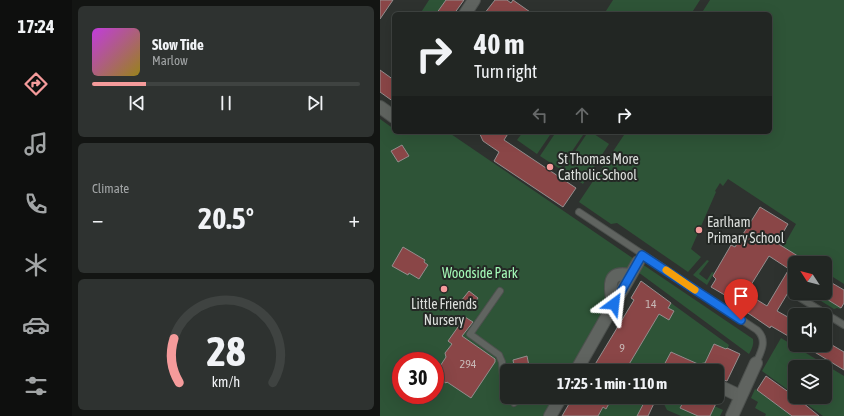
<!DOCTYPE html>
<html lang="en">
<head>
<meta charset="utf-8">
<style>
	body { margin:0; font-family:"Asap Condensed",sans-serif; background:#2e3230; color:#f1f3f6; height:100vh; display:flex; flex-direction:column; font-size:15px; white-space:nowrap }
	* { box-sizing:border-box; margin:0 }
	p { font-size:13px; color:#a2a5a6 }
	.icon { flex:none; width:22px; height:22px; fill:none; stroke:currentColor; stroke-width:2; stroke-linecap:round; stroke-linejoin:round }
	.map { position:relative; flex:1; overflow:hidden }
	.drawer { display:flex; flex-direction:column; gap:6px; padding:6px; background:#131513; width:308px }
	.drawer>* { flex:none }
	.banner { position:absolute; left:12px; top:12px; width:380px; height:122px; border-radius:6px; box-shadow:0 4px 16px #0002,0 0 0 1px #3f4341; background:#222623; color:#f1f3f6; overflow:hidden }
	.needle { width:26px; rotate:306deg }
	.buttons { position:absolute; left:408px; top:256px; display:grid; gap:8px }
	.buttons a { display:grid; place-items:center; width:44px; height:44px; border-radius:6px; background:#222623; box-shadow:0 4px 16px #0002,0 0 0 1px #3f4341; font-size:20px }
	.speed { position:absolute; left:12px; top:352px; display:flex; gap:8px; font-size:20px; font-weight:700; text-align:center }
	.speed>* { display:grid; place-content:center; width:52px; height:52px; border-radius:50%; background:#222623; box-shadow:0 4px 16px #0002,0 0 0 1px #3f4341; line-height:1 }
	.speed .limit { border:6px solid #d22; background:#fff; color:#111 }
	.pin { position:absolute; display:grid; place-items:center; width:34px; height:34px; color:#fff; margin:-41px -17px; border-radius:50% 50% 50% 0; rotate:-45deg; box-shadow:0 0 4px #0007 }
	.pin .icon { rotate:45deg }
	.me { position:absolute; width:44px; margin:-22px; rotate:30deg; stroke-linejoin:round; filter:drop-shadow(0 0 3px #0008) }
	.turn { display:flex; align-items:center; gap:14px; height:84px; padding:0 16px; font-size:18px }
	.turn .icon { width:52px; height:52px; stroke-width:2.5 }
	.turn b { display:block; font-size:28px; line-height:34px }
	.lanes { display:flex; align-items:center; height:38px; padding:0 16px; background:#0003; justify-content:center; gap:20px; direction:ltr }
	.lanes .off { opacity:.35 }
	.big { font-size:30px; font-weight:700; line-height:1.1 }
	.drawer .card { flex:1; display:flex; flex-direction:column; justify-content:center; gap:6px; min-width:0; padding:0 14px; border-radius:6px; background:#2e3230 }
	.drawer .dial { align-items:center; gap:0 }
	.dial svg { height:104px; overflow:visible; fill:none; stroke:#3f4341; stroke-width:7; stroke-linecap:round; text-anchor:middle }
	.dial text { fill:#f1f3f6; stroke:none }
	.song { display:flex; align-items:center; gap:12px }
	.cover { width:48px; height:48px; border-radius:6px; background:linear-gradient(135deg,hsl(290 70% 55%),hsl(50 70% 35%)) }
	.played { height:4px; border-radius:2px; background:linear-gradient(90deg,#f59b9b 20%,#3f4341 20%) }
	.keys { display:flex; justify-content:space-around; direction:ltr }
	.heat { display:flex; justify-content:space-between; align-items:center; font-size:22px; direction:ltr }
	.trip { position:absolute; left:120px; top:364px; width:224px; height:40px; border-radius:6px; background:#222623; box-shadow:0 4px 16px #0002,0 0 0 1px #3f4341; font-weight:700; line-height:40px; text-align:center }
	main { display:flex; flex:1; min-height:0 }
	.menu { display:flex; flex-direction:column; width:72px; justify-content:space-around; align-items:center; background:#0e0f0e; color:#a2a5a6 }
	.menu .icon { width:28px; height:28px }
	.menu .active { color:#f59b9b }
	.menu b { font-size:18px; color:#f1f3f6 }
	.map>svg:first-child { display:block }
	.green { fill:#2e5437; fill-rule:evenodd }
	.building { fill:#8a4647; stroke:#958e8e; fill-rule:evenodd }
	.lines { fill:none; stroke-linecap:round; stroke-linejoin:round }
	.service-casing { stroke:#4d514e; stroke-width:8 }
	.minor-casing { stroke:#4d514e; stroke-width:14 }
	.service { stroke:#606460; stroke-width:6 }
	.minor { stroke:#606460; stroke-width:12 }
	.route-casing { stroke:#114b97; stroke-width:10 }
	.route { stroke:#1a73e8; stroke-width:7 }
	.slow { stroke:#f59e0b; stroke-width:7 }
	.poi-dot { fill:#f59b9b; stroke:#242825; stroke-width:1.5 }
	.labels { text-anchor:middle; stroke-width:4; stroke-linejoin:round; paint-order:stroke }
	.number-label { font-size:12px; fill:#c8b9b7 }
	.poi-label { font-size:14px; fill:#dcdfdc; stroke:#242825; text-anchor:start }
	.park-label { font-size:14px; fill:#a3f8b6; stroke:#242825 }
</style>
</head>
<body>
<main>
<nav class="menu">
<b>17:24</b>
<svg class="icon active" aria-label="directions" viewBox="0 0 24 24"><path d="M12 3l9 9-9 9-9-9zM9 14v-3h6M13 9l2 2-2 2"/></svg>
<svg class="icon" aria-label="music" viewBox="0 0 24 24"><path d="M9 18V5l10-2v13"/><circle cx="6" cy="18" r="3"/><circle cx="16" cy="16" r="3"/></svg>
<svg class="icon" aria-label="phone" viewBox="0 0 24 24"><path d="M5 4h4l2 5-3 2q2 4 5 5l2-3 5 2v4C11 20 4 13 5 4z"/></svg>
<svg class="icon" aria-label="climate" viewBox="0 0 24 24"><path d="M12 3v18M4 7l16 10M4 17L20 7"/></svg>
<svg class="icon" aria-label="car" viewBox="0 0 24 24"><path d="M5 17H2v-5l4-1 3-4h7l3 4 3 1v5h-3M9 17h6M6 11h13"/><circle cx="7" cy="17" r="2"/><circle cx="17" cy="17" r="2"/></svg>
<svg class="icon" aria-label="filters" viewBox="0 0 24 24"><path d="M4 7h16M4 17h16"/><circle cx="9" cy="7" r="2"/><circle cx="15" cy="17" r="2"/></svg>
</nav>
<section class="drawer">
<div class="card">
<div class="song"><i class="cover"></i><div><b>Slow Tide</b><p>Marlow</p></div></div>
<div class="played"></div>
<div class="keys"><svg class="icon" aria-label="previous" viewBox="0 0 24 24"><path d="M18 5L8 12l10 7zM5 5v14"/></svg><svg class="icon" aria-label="pause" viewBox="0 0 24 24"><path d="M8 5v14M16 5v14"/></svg><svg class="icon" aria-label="next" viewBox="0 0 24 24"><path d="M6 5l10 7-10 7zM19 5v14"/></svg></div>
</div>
<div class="card"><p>Climate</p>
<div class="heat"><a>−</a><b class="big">20.5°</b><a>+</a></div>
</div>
<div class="card dial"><svg viewBox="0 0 100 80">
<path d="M14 69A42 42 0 1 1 86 69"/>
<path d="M14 69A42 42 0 0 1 10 35" stroke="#f59b9b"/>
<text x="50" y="56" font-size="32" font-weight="700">28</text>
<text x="50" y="72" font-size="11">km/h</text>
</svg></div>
</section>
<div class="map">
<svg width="464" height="416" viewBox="0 0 464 416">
	<rect width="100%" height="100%" fill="#2e322f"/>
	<g class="green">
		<polygon points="49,0 67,0 74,14 40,14"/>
		<polygon points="233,0 320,0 311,14 224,14"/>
		<polygon points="330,0 464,0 464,284 445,272 445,263 429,263 403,247 416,224 348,179 343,186 340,183 335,191 336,192 311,249 321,257 308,272 237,223 231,224 199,202 246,132 390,132 390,14 321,14"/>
		<path d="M0 119 14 129V132H18L20 133 21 132H68L254 259 246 271H242L229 301 191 371H127V397H176L165 416H0ZM21 361H55V395H21Z"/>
		<polygon points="143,132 172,132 157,154 137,140"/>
		<polygon points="176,132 205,132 180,169 160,156"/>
		<polygon points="208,132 211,132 229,144 203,184 182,171"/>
		<polygon points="327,260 329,261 319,274 327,280 332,272 334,273 327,285 313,275"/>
		<path d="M262 264 373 339C374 344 372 349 369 354L258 272Z"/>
		<polygon points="428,293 437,293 461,308 460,309 457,308 454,309"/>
		<polygon points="291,303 349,345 339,371 323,366 292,352 289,356 309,371 245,371 279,314 288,308"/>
		<polygon points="401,338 464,376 464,416 443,416 417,397 445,397 445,367 415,367 415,395 382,371"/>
		<polygon points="375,389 412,416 385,416 386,414 375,408 378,402 371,398"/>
		<polygon points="230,397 267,397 257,416 218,416"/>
		<polygon points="287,397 315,397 343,410 340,416 301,416 287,410 284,404"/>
	</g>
	<g class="building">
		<polygon points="0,0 13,0 0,19"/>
		<polygon points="66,0 84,0 74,14 56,14"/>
		<polygon points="115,0 127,0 131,3 133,0 153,14 104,14"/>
		<polygon points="0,70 14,80 14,102 0,92"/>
		<polygon points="99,132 129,132 124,140 196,188 183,207 114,161 119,152 103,141"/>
		<polygon points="22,145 29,156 18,162 11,151"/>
		<path d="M380 207 408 224 397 243 429 263H415V281L397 311 415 321V340L391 326 390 328 365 311 367 308 331 287 336 279 333 276 351 245 355 247ZM389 256 409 269 387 306 366 293Z"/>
		<polygon points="23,247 45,260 44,262 48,265 39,279 29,273 28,275 12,266"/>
		<polygon points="445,279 464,290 464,303 461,308 445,298"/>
		<polygon points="261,281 291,303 288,308 294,311 289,320 279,314 245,371 211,371 254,300 251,298"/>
		<polygon points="89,291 98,298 91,308 81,301"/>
		<polygon points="85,317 93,322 82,336 115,359 115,362 91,398 67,382 66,383 58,378 58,376 55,374 66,357 65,353 72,344 68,341"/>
		<polygon points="334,344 346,349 347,348 360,354 347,381 337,378 337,371 296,371 284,365 291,352 318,364 325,363"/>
		<polygon points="423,345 445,345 450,348 452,345 464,352 464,370"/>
		<polygon points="147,356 150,371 135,371 133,360"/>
		<polygon points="386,376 417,398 439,416 412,416 377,390"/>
		<polygon points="337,393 340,395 330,416 318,416 300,408 306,397 337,397"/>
		<polygon points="193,397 227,397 231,400 226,409 223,407 218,416 182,416"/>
		<polygon points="267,397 277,397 268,416 257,416"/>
	</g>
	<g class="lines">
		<g class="service-casing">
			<g id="service">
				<path d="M199 212 377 330C388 340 381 352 376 363"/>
				<polyline points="120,291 90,334 119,355 122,362 123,376 127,389"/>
				<polyline points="417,296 464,325"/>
				<polyline points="131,397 134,403"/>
			</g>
		</g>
		<g class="minor-casing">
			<g id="minor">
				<polyline points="85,14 94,0"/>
				<polyline points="0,107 14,117"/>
				<path d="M233 304C230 288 226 270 250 275"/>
				<polyline points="196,371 258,262"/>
				<polyline points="337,385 360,396"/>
				<polyline points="170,416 181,397"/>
				<polyline points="352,416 376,363"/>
			</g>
		</g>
		<use href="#service" class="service"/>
		<use href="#minor" class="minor"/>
	</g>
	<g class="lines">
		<g class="route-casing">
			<polyline id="route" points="234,304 262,255 361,320"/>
		</g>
		<use href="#route" class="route"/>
		<polyline class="slow" points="286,270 315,290"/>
	</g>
	<g class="poi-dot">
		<circle cx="170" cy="167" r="4"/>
		<circle cx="319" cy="230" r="4"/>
		<circle cx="64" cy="289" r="4"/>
	</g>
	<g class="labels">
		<g class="number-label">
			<text x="271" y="308">14</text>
			<text x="242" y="352">9</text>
			<text x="88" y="368">294</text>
		</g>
		<g class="poi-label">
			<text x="178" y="164">St Thomas More<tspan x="178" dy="16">Catholic School</tspan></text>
			<text x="327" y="227">Earlham<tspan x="327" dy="16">Primary School</tspan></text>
			<text x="64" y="309" text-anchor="middle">Little Friends<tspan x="64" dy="16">Nursery</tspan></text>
		</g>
		<g class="park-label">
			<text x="100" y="278">Woodside Park</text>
		</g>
	</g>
</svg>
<div class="buttons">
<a><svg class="needle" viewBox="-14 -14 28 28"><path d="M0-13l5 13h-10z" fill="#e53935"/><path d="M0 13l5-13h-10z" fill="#a2a5a6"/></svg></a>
<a><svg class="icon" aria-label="sound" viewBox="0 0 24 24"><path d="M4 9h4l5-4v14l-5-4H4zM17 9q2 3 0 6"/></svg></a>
<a><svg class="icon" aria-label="layers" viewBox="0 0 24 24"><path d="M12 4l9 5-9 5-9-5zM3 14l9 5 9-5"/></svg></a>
</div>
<div class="speed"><div class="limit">30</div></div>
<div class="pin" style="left:361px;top:320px;background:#d93025"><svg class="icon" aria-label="arrive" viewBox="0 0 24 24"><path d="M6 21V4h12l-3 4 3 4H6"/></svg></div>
<svg class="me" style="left:234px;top:304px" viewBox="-20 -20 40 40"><path d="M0-17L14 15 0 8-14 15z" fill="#1a73e8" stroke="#fff" stroke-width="4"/></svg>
<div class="trip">17:25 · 1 min · 110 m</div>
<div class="banner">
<div class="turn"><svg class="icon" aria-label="right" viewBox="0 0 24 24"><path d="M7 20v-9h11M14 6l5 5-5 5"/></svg><div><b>40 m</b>Turn right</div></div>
<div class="lanes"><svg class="icon off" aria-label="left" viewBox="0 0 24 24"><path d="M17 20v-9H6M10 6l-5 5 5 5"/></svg><svg class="icon off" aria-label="ahead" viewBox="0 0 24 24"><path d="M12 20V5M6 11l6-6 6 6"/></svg><svg class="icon" aria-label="right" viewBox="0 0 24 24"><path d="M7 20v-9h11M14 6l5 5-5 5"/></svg></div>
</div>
</div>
</main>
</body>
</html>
